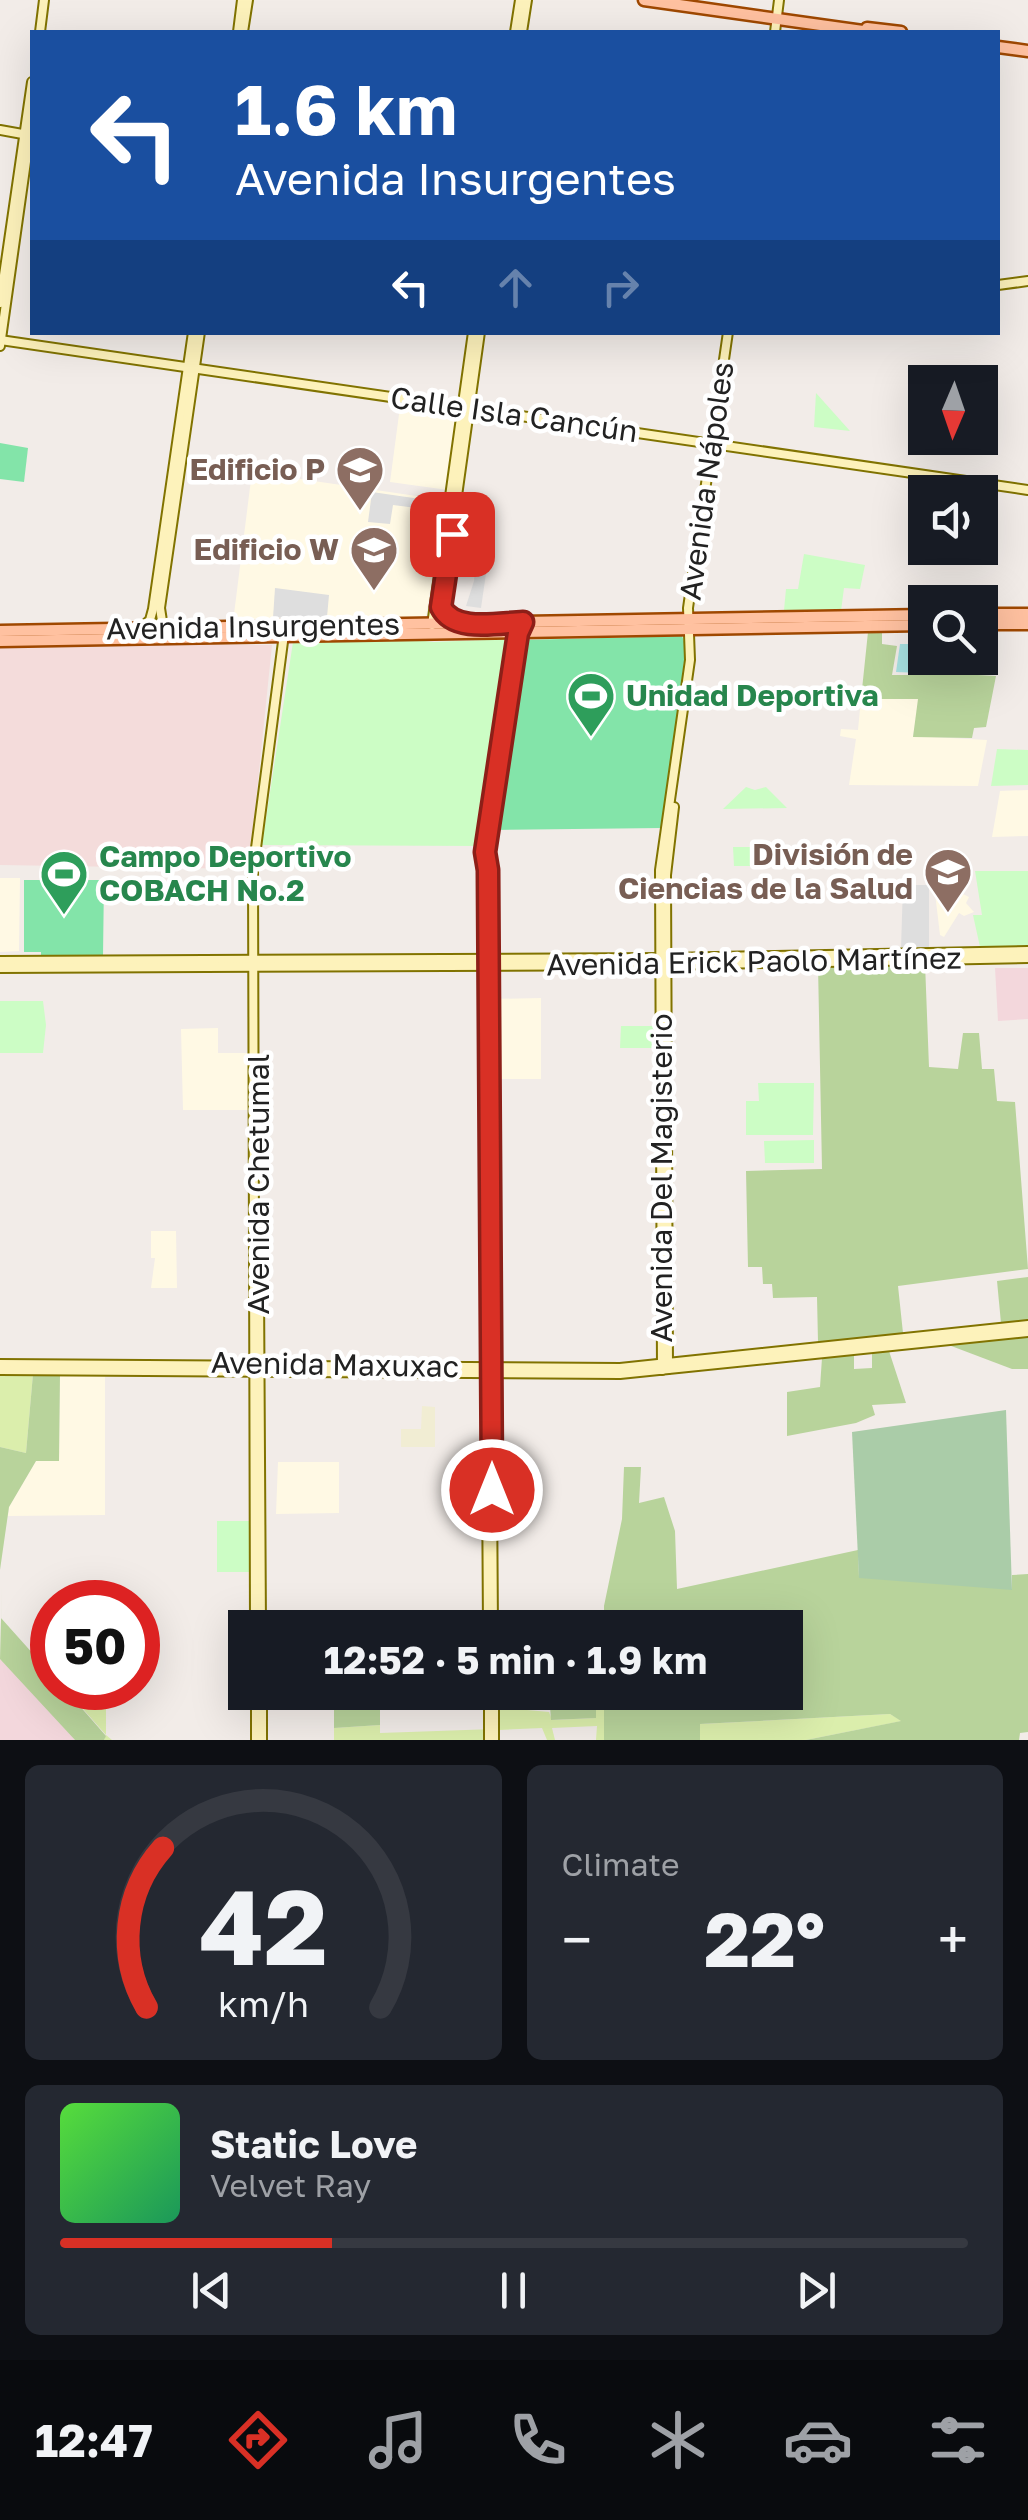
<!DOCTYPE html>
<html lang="en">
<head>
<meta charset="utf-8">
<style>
	body { margin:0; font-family:"Golos Text",sans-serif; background:#242831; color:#f1f3f6; height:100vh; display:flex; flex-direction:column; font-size:38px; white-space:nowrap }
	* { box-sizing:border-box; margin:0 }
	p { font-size:32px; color:#9ea1a6 }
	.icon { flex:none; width:55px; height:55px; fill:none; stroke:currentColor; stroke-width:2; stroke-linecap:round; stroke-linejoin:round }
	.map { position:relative; height:1740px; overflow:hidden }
	.side { display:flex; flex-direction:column; gap:25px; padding:25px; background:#0d0f14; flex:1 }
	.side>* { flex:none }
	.top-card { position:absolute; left:30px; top:30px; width:970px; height:305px; border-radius:0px; box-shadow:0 10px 40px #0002; background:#1a4fa0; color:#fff; overflow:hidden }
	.needle { width:65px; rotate:182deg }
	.fabs { position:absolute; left:908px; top:365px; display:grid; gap:20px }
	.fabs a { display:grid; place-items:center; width:90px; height:90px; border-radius:0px; background:#171b24; box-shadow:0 10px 40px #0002; font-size:50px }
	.speed { position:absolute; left:30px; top:1580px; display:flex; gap:20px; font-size:50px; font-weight:700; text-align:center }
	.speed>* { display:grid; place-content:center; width:130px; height:130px; border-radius:50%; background:#171b24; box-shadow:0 10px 40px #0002; line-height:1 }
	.speed .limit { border:15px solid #d22; background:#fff; color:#111 }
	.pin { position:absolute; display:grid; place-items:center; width:85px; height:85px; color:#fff; margin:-42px; border-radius:20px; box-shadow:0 5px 15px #0006 }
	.me { position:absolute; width:110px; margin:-55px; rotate:0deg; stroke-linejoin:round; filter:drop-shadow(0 0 8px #0008) }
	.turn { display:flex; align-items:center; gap:35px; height:210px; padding:0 40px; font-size:45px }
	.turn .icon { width:130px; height:130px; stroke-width:2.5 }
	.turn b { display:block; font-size:70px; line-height:85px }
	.lanes { display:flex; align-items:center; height:95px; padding:0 40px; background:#0003; justify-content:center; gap:50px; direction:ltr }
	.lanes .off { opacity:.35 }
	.big { font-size:75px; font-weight:700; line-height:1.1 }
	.side .widget { flex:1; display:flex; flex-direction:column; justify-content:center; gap:15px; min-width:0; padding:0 35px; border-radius:15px; background:#242831 }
	.side .dial { align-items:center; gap:0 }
	.dial svg { height:260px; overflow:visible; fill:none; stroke:#363941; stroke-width:7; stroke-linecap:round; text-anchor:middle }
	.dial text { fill:#f1f3f6; stroke:none }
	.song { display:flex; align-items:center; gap:30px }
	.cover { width:120px; height:120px; border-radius:15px; background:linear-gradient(135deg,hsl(110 70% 55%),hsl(150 70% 35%)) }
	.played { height:10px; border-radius:5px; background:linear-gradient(90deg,#d93025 30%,#363941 30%) }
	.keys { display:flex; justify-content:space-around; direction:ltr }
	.heat { display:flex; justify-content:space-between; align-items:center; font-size:55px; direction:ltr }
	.side .tiles { flex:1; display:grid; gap:25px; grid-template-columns:1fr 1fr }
	.widget:last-child { grid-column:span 2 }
	.trip { position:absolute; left:228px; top:1610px; width:575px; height:100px; border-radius:0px; background:#171b24; box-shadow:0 10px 40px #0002; font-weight:700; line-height:100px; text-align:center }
	.tab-bar { display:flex; height:160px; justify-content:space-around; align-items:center; background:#090b0e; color:#9ea1a6 }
	.tab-bar .icon { width:70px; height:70px }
	.tab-bar .selected { color:#d93025 }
	.tab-bar b { font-size:45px; color:#f1f3f6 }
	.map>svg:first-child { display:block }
	.commercial { fill:#f3d7dc }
	.education { fill:#fff9e4 }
	.military { fill:#f4dcdb }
	.farmland { fill:#f1edd3 }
	.grass { fill:#dbeeac }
	.forest { fill:#b8d39b }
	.cemetery { fill:#aacca8 }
	.park { fill:#ccfdc5 }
	.pitch { fill:#83e4a9 }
	.parking { fill:#dedede }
	.water { fill:#a7e1e1 }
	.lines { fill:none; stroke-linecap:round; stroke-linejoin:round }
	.secondary-casing { stroke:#817300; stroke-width:12 }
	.primary-casing { stroke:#9f4800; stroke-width:15 }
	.secondary { stroke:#fdf2bb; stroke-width:8 }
	.primary { stroke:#ffc1a0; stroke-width:10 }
	.route-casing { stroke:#8d1f18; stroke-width:25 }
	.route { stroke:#d93025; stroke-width:18 }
	.labels { text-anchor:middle; stroke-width:9; stroke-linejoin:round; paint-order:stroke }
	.street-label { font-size:30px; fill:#222; stroke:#fff }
	.education-label { font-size:30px; font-weight:bold; fill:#785e54; stroke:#fff; text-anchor:end }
	.leisure-label { font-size:30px; font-weight:bold; fill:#27864d; stroke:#fff; text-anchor:start }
</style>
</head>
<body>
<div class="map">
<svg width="1028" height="1740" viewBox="0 0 1028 1740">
	<rect width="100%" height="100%" fill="#f2ece8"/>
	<g class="commercial">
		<polygon points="995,968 1028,968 1028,1019 998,1021"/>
		<polygon points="0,1659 23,1681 75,1740 0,1740"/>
	</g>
	<g class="education">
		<polygon points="400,407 458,415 448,490 390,482"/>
		<polygon points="252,472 444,500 426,617 233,622"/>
		<polygon points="861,699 919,699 913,736 987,740 978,786 849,785 856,739 840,736 841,729 858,730"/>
		<polygon points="1028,790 1028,836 992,837 1000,791"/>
		<polygon points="0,878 20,878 19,951 0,952"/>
		<polygon points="935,893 958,898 961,893 969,897 966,903 974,912 964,916 959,913 944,937 940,935"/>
		<polygon points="541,998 541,1079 492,1079 491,999"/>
		<polygon points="218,1028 218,1053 250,1053 250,1110 183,1110 181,1029"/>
		<polygon points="151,1231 176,1231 177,1288 151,1288 155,1258 151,1258"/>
		<polygon points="60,1374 105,1374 105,1515 8,1516 9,1507 36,1461 59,1461"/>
		<polygon points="278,1462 339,1462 339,1513 276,1514"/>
	</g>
	<polygon class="military" points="0,642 272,645 249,869 0,865"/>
	<polygon class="farmland" points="422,1406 435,1407 435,1447 401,1447 401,1429 421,1429"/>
	<g class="grass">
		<polygon points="0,1374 33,1374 26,1453 0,1447"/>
		<polygon points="69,1693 106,1695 106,1735 112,1740 104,1740 106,1735"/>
		<polygon points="596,1693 604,1693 604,1740 596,1740 597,1726 552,1728 555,1740 547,1740 542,1728 499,1730 499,1740 334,1740 334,1728 380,1725 380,1733 494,1729 493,1707 549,1712 552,1720 596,1718"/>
		<polygon points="890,1714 902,1721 806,1740 700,1740 700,1724"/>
	</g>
	<g class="forest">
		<polygon points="868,632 882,632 882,644 897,646 892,675 926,675 928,658 979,658 978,675 996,676 986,727 974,728 972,738 913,737 918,699 861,699"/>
		<polygon points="925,963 929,1067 958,1069 963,1033 979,1033 982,1069 994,1069 997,1101 1015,1102 1028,1269 898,1286 903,1333 818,1342 817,1297 773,1298 772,1284 763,1284 762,1267 748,1267 746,1171 822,1169 818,965"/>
		<polygon points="1028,1277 1028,1321 1001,1323 997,1281"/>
		<polygon points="1028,1335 1028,1369 1012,1369 946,1344"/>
		<polygon points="889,1351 906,1403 872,1405 875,1415 856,1423 787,1436 787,1392 820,1387 822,1358 854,1355 854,1369 872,1368 872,1353"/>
		<polygon points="33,1374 60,1374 59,1461 36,1461 9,1507 0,1570 0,1447 26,1453"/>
		<polygon points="624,1467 641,1467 639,1503 664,1497 675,1531 677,1589 858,1550 859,1577 1012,1589 1012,1575 1028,1574 1028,1732 1020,1733 1019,1740 806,1740 901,1721 890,1714 700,1724 700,1740 604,1740 604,1693 785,1692 785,1628 611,1628 604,1624 604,1606 622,1519"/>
		<polygon points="2,1581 1,1618 52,1675 52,1688 64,1688 106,1736 104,1740 75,1740 0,1659"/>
		<polygon points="549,1693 596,1693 596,1718 551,1720"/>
		<polygon points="334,1705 380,1706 380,1725 334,1728"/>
	</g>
	<polygon class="cemetery" points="1006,1410 1012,1590 859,1578 852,1432"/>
	<g class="park">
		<polygon points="816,393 850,431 814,427"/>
		<polygon points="804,554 865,565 860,589 844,588 841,611 784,610 786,589 798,589"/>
		<polygon points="394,637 433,642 512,639 480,846 262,845 293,642"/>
		<polygon points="997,749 1028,750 1028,785 991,786"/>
		<polygon points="746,787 755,790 766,787 787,808 723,809"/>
		<polygon points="733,847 814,847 815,866 734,866"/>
		<polygon points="975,871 1028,871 1028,946 980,947 973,915 982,915"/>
		<polygon points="0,1001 43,1001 46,1025 43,1053 0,1053"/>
		<polygon points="621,1026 657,1026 657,1048 620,1048"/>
		<polygon points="758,1083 814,1083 813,1135 746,1135 746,1101 759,1101"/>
		<polygon points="814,1140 814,1163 765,1163 764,1141"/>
		<rect x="217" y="1521" width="35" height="51"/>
	</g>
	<g class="pitch">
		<polygon points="0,443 28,448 24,482 0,479"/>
		<polygon points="682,636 686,647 662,828 495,830 522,640"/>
		<polygon points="24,880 104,880 103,956 41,956 41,952 24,952"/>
	</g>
	<g class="parking">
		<polygon points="372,492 441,502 440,511 393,505 390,524 368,522"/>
		<polygon points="476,552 489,553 481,608 466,606 474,581"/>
		<polygon points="275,588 329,595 327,617 273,618"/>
		<polygon points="903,885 929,885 929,947 901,948"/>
	</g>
	<polygon class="water" points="900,644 923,644 921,673 896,672"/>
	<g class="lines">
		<g class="secondary-casing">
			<g id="secondary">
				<polyline points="40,32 44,0"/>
				<polyline points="238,32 242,0"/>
				<polyline points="243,32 248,0"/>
				<polyline points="515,32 520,0"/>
				<polyline points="522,32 527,0"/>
				<polyline points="775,32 779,0"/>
				<polyline points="0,130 28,135"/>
				<polyline points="998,285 1028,281"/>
				<polyline points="0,303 32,82"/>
				<polyline points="0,340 1028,490"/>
				<polyline points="0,346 32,119"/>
				<polyline points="441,610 480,332"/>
				<polyline points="432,625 473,332"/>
				<polyline points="140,629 150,620 153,609 193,332"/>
				<polyline points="170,629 162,621 160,608 200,332"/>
				<polyline points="0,961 667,958 1028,951"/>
				<polyline points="0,968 667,965 1028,958"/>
				<polyline points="259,1287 261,1628"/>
				<polyline points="491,1347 493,1628"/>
				<polyline points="0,1364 620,1368 1028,1325"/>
				<polyline points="668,1369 666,875 674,807"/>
				<polyline points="0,1370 620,1374 1028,1332"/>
				<polyline points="662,1370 660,870 690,660 688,608 728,332"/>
				<polyline points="255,1628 253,871 284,634"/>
				<polyline points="488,1628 483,870 520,630"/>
				<polyline points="256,1692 256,1740"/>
				<polyline points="262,1692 262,1740"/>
				<polyline points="489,1692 489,1740"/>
				<polyline points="494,1692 494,1740"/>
			</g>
		</g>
		<g class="primary-casing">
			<g id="primary">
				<polyline points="644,0 870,32"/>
				<polyline points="867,28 901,32"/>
				<polyline points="998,47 1028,51"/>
				<polyline points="441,607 446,616 455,621"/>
				<polyline points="980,614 1028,614"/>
				<polyline points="980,624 1028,624"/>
				<polyline points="0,631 925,615"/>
				<polyline points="0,641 925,625"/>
			</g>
		</g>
		<use href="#secondary" class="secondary"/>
		<use href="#primary" class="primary"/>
	</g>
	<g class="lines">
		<g class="route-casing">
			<path id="route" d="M452 534 441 607C454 633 498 623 523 622L518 633 485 852 488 870 492 1490"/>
		</g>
		<use href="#route" class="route"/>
	</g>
	<defs>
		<g id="university-pin" transform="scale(2.5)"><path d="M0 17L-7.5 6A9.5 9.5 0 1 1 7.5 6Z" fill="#8d6e63" stroke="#fff"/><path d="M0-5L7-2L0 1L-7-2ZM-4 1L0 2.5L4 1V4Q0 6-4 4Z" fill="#fff"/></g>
		<g id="stadium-pin" transform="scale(2.5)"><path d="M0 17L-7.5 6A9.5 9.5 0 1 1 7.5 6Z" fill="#2e9e5b" stroke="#fff"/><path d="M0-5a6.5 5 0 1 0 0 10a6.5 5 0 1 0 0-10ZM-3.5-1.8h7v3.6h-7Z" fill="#fff"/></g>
	</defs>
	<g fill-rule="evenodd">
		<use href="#university-pin" x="360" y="470"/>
		<use href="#university-pin" x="374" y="550"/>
		<use href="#stadium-pin" x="591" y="696"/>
		<use href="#university-pin" x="948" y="872"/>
		<use href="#stadium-pin" x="64" y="874"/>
	</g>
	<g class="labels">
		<g class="street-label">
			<text transform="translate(514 415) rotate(8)" y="10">Calle Isla Cancún</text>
			<text transform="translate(707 481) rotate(-82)" y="10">Avenida Nápoles</text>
			<text transform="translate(253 627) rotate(-1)" y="10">Avenida Insurgentes</text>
			<text transform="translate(754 962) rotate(-1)" y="10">Avenida Erick Paolo Martínez</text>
			<text transform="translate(662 1178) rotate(-90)" y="10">Avenida Del Magisterio</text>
			<text transform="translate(259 1184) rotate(-90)" y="10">Avenida Chetumal</text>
			<text transform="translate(335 1365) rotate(1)" y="10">Avenida Maxuxac</text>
		</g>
		<g class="education-label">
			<text x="325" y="480">Edificio P</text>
			<text x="339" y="560">Edificio W</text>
			<text x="913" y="865">División de<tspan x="913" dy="34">Ciencias de la Salud</tspan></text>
		</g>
		<g class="leisure-label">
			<text x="626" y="706">Unidad Deportiva</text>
			<text x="99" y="867">Campo Deportivo<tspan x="99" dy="34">COBACH No.2</tspan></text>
		</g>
	</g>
</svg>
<div class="fabs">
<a><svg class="needle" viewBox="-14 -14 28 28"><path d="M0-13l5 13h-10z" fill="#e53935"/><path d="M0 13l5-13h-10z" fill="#9ea1a6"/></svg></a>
<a><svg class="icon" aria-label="sound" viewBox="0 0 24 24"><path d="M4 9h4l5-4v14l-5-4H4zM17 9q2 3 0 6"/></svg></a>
<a><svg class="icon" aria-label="search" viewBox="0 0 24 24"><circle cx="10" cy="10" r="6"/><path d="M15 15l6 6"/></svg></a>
</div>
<div class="speed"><div class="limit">50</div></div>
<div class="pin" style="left:452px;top:534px;background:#d93025"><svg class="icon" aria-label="arrive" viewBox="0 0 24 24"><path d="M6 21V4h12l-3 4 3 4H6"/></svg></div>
<svg class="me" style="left:492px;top:1490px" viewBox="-20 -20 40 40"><circle r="17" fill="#d93025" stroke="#fff" stroke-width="3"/><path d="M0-11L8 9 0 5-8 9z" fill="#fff"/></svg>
<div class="trip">12:52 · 5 min · 1.9 km</div>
<div class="top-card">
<div class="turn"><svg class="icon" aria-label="left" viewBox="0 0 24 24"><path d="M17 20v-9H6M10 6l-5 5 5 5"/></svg><div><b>1.6 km</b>Avenida Insurgentes</div></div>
<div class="lanes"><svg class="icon" aria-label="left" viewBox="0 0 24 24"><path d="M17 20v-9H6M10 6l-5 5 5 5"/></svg><svg class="icon off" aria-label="ahead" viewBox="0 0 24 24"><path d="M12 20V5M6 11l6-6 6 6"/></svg><svg class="icon off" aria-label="right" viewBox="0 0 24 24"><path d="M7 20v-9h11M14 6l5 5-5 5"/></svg></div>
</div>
</div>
<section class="side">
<div class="tiles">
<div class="widget dial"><svg viewBox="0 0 100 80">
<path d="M14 69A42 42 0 1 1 86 69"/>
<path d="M14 69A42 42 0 0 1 19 20" stroke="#d93025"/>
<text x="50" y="56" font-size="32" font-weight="700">42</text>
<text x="50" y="72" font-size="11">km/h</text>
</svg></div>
<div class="widget"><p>Climate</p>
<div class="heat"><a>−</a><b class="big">22°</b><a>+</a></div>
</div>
<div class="widget">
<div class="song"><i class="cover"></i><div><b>Static Love</b><p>Velvet Ray</p></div></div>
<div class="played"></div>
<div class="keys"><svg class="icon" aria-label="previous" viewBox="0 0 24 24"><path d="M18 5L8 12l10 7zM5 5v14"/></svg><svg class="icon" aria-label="pause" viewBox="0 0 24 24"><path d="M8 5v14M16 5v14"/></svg><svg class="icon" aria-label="next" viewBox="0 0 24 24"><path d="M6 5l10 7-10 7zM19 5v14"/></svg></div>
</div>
</div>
</section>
<nav class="tab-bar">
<b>12:47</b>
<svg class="icon selected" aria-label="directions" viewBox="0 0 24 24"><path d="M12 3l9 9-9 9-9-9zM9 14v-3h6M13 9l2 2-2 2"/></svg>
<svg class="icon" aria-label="music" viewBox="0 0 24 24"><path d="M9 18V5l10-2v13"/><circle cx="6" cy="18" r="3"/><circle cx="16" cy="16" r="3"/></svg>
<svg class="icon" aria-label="phone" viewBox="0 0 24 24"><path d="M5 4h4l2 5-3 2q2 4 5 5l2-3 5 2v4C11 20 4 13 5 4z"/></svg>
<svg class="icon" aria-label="climate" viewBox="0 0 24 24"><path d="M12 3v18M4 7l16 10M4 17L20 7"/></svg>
<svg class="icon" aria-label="car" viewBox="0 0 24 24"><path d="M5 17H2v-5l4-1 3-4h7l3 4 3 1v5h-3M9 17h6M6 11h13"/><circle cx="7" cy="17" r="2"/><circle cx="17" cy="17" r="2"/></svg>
<svg class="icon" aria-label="filters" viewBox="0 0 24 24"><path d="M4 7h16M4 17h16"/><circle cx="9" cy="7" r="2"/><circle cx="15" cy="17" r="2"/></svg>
</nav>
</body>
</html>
